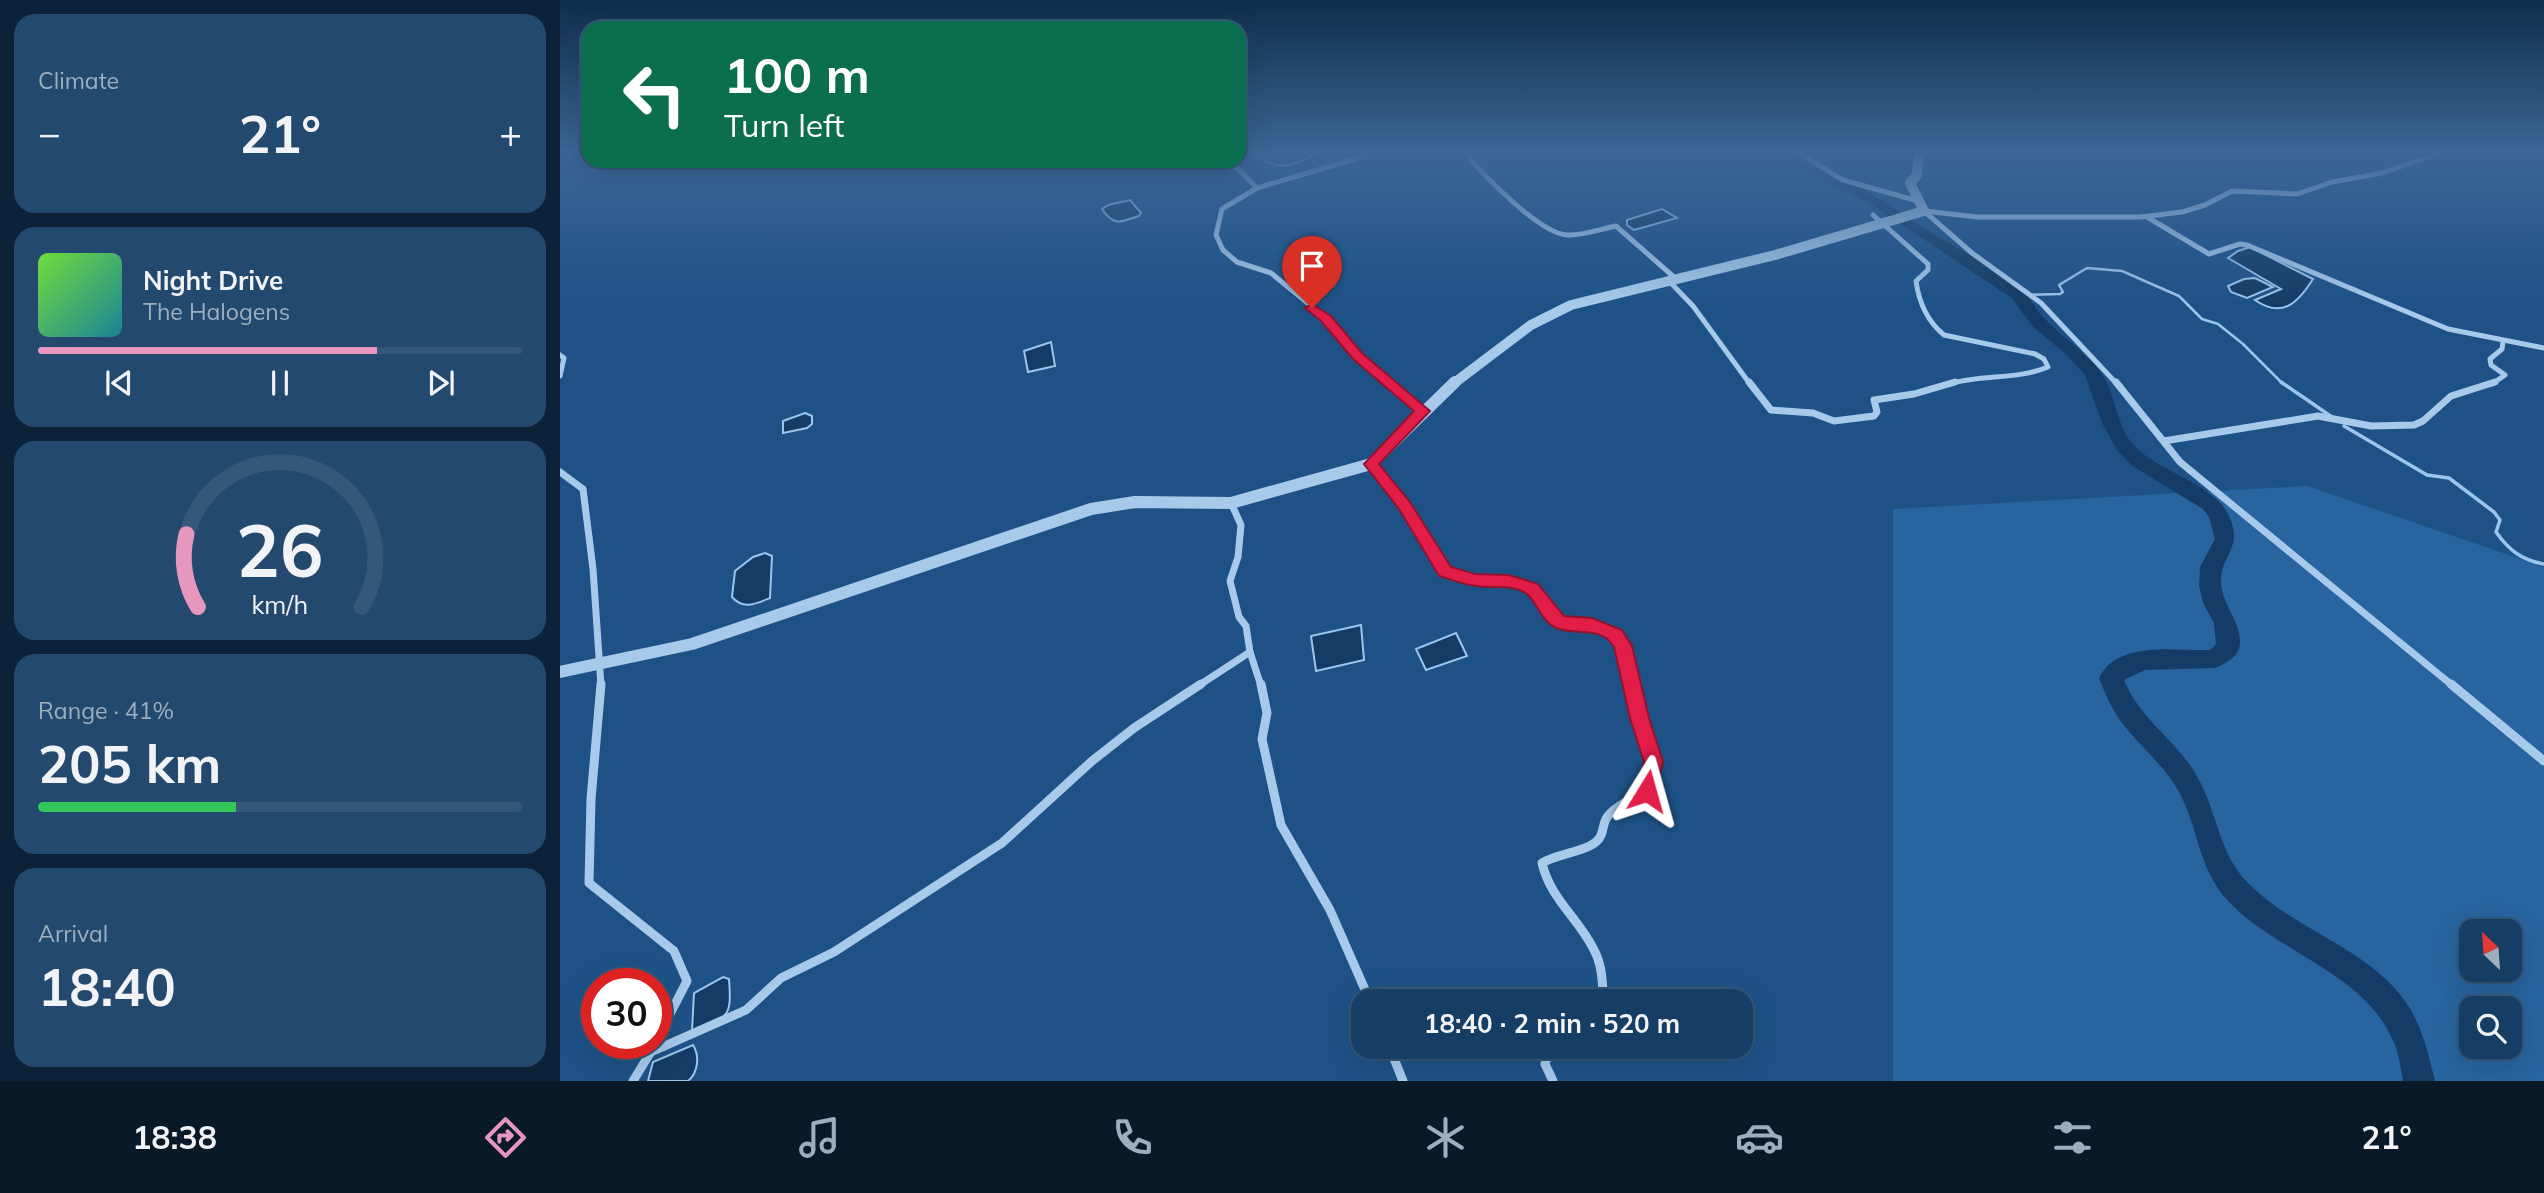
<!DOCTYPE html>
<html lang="en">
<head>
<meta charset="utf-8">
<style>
	body { margin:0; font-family:Mulish,sans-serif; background:#23496e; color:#f1f3f6; height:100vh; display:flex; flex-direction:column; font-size:26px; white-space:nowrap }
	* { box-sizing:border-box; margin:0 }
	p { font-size:23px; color:#9eaebf }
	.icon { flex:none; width:38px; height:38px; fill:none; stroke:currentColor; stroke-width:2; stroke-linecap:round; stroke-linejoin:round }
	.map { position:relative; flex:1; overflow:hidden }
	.details { display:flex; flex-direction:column; gap:14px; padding:14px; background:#0c2238; width:560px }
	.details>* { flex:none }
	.guide { position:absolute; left:21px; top:21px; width:665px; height:147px; border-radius:21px; box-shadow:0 7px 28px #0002,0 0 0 2px #355779; background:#0b6e4f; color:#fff; overflow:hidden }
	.needle { width:46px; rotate:335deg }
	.tools { position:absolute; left:1899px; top:919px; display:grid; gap:14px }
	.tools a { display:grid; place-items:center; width:63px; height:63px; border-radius:14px; background:#163e65; box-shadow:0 7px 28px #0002,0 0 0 2px #355779; font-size:35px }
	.speed { position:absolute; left:21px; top:968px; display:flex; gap:14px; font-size:35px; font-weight:700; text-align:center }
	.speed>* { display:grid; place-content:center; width:91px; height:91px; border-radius:50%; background:#163e65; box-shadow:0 7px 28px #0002,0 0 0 2px #355779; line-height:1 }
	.speed .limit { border:10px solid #d22; background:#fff; color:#111 }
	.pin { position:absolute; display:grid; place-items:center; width:60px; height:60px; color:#fff; margin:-72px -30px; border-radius:50% 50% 50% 0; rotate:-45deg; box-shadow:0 0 7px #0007 }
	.pin .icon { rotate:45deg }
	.me { position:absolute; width:77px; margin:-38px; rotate:8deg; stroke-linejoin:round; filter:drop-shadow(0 0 5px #0008) }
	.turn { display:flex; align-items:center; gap:24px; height:147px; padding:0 28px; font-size:32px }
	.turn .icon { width:91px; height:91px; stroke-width:2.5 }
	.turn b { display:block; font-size:49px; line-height:60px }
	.big { font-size:52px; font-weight:700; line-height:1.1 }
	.details .card { flex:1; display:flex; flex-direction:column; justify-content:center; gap:10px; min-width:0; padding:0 24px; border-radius:21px; background:#23496e }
	.details .dial { align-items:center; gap:0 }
	.dial svg { height:182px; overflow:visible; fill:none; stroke:#355779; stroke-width:7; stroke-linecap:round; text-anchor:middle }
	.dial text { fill:#f1f3f6; stroke:none }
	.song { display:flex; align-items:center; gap:21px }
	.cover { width:84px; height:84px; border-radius:10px; background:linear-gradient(135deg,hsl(100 70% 55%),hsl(190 70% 35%)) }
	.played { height:7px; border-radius:4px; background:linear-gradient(90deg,#e797bd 70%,#355779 70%) }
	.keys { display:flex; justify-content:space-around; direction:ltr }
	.heat { display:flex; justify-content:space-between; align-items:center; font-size:38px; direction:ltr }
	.charge { height:10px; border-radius:5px; background:linear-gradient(90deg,#34c759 41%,#355779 0) }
	.trip { position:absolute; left:791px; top:989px; width:402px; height:70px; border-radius:21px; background:#163e65; box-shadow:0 7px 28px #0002,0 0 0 2px #355779; font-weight:700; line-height:70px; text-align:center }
	.tab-bar { display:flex; height:112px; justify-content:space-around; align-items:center; background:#091928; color:#9eaebf }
	.tab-bar .icon { width:49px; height:49px }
	.tab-bar .on { color:#e797bd }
	.tab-bar b { font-size:32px; color:#f1f3f6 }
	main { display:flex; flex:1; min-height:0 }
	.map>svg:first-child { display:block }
	.green { fill:#28649f; fill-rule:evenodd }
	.water { fill:#143c66; stroke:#9bc5ec; stroke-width:2 }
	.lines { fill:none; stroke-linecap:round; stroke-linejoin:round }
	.stream-far1 { stroke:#9bc5ec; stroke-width:2.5 }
	.stream { stroke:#9bc5ec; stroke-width:3.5 }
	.river { fill:#143c66; fill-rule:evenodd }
	.minor-far2 { stroke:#a7caeb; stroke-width:5 }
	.minor-far1 { stroke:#a7caeb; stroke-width:7 }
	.minor { stroke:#a7caeb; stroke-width:9 }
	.tertiary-far1 { stroke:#a7caeb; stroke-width:10 }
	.tertiary { stroke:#a7caeb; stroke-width:12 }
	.route { fill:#e11d48; stroke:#92132f; stroke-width:2 }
</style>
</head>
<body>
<main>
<section class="details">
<div class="card"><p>Climate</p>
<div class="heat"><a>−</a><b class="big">21°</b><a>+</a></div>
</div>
<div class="card">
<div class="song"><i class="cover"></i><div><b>Night Drive</b><p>The Halogens</p></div></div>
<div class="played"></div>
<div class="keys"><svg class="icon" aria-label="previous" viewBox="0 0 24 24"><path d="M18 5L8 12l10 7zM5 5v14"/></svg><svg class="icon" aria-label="pause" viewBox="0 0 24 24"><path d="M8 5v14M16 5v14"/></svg><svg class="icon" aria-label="next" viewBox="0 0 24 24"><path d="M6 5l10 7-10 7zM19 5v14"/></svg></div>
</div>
<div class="card dial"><svg viewBox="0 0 100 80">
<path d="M14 69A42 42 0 1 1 86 69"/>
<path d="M14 69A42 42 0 0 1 9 37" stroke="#e797bd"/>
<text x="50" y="56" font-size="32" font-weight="700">26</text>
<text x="50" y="72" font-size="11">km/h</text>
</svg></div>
<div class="card"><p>Range · 41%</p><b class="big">205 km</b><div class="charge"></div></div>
<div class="card"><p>Arrival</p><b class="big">18:40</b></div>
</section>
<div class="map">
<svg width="1984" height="1081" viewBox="0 0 1984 1081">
	<rect width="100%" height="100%" fill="#1e5287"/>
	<path class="green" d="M1747 486 1984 567V1081H1333V509ZM1911 931H1950V970H1911ZM1911 1008H1950V1046H1911Z"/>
	<g class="water">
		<path d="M689 152H762C729 167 721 173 689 152Z"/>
		<path d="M570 200 581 213 579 216C561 222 554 227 542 209L548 205Z"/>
		<polygon points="1102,209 1117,218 1074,230 1067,225 1067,220"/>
		<path d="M1690 247 1753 279C1738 303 1722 319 1695 300L1721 289 1668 258 1678 251Z"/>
		<polygon points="1695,278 1713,287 1687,298 1671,292 1668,286 1684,279"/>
		<polygon points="491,342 495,366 468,372 464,351"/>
		<polygon points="245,413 252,416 252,424 247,428 223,433 223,421"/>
		<path d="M205 553 212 556 210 598C196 604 183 610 172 597L175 571 193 557Z"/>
		<polygon points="801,625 804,660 756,671 751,636"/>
		<polygon points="896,633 907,656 866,670 856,649"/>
		<path d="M163 977 169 979C172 1020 168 1016 132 1031L134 993Z"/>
		<path d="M133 1045C140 1056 138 1073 128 1081H88L93 1062Z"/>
	</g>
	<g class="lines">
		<polyline class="stream-far1" points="1458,295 1500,294 1503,292 1499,285 1527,268 1562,271 1619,296 1642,319 1658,324 1683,344 1723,384"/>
		<g class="stream">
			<polyline points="1721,382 1772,417"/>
			<path d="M1784 426 1867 475 1889 478 1934 512 1940 520 1936 532C1949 550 1961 560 1984 564"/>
		</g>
		<path class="river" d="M1208 152C1257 152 1335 210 1377 236 1405 253 1436 269 1462 290 1471 298 1476 311 1485 319 1502 337 1523 350 1539 370 1555 390 1555 421 1571 442 1594 471 1654 483 1668 514 1685 548 1660 554 1661 583 1662 606 1685 626 1679 649 1676 658 1663 665 1655 668L1585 670 1564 680C1580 720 1618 741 1638 778 1657 812 1659 854 1688 883 1734 930 1806 947 1845 1001 1862 1025 1868 1053 1875 1081H1843C1841 1069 1839 1056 1835 1045 1807 973 1718 954 1668 901 1637 867 1639 827 1618 790 1605 767 1584 750 1567 729 1554 714 1546 696 1539 678 1558 640 1615 651 1650 650L1656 644 1654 623 1643 603 1639 586 1640 567 1655 539 1649 517 1643 509 1571 465 1557 450 1542 423 1525 375 1505 353 1473 327 1452 298 1309 203Z"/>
		<g class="minor-far2">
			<path d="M905 152C922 174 979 233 1007 235 1022 236 1041 229 1056 226L1115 278"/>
			<polyline points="1237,152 1283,180 1358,201"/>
			<polyline points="670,161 697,188 662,209 656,235 663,250 677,262 711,273 766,318 798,356 831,384"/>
			<polyline points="697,188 795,159 807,152"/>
			<polyline points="1364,211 1412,253 1481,303 1557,384"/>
			<polyline points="1365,211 1417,217 1581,217 1622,212 1645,205 1672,191 1737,194 1772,182 1822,173 1883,152"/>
			<path d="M1313 215 1368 264V270L1356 281C1359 303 1367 321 1384 335L1475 354 1484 359 1488 367C1457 380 1422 374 1389 384"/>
			<polyline points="1587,217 1649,254 1680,244 1687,245 1888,329 1984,348"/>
			<polyline points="1108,280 1133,306 1190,384"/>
			<polyline points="0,355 4,358 0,376"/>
			<polyline points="1932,384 1945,375 1931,365 1930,359 1942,349 1943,342"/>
		</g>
		<g class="minor-far1">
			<polyline points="829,382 863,411"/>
			<polyline points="1189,382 1211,410 1253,413 1274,421 1314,416 1317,412 1314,400 1354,394 1395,382"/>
			<polyline points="1556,382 1620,462 1893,686"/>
			<polyline points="1604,441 1758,416 1811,426 1854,425 1863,421 1891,396 1935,382"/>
			<polyline points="811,464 844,506 885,571 915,580 949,581 972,588 988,612 999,622 1032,625 1056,635 1063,647 1072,686"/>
			<polyline points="0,472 23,489 33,569 41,686"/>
			<polyline points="690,652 701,686"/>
			<polyline points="638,686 690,652 686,626 679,617 670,581 678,557 681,525 671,503"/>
		</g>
		<g class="minor">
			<polyline points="41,684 31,799 29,883 114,951 127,981 96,1041"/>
			<polyline points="701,684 707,713 702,739 721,825 770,910 810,1001"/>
			<polyline points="1891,684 1984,761"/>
			<path d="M1035 1001 1043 991C1042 976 1041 962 1033 948 1017 917 990 898 982 863 998 853 1027 852 1038 840 1044 834 1042 826 1046 819 1053 806 1075 798 1087 791L1093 762 1071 684"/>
			<polyline points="829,1046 843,1081"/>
			<polyline points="991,1046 985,1064 993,1081"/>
			<polyline points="91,1052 186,1010 221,978 274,952 442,843 532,761 574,728 641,684"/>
			<polyline points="73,1081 92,1050"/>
		</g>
		<polyline class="tertiary-far1" points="893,384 971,325 1011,305 1215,255 1364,211 1350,183 1357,175 1359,152"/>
		<polyline class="tertiary" points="0,672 132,644 531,509 575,502 671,503 811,464 895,382"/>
	</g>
	<linearGradient id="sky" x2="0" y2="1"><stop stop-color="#102d4a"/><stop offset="0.5" stop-color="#3b6696"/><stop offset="1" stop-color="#3b6696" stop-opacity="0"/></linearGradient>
	<rect width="1984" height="304" fill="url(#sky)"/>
	<path class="route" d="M752 304 771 316 802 353 870 411 819 464 850 502 891 567 915 574 949 575 978 584 1004 616 1032 618 1062 630 1072 646 1089 718 1103 762 1094 797 1087 800 1080 797 1077 791 1084 762 1070 718 1054 647C1042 625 1015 636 996 628 980 621 977 599 964 592 949 584 932 589 916 586 904 585 891 579 879 576L839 509 804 464 854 411 793 359 761 321 745 308Z"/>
</svg>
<div class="tools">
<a><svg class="needle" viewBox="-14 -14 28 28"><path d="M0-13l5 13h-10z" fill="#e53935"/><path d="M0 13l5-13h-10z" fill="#9eaebf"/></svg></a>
<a><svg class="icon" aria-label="search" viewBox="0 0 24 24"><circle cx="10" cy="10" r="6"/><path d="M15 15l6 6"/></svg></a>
</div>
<div class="speed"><div class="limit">30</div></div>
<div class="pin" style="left:752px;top:308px;background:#d93025"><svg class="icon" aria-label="arrive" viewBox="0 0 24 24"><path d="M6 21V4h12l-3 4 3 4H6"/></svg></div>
<svg class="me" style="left:1087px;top:791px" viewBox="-20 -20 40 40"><path d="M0-17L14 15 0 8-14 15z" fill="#e11d48" stroke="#fff" stroke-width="4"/></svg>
<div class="trip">18:40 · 2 min · 520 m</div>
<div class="guide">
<div class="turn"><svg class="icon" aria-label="left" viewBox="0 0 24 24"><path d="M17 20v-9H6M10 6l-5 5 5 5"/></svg><div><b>100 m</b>Turn left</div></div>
</div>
</div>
</main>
<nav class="tab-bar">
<b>18:38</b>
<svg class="icon on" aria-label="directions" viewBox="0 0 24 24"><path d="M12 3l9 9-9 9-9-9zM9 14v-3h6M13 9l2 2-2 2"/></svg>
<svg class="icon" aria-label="music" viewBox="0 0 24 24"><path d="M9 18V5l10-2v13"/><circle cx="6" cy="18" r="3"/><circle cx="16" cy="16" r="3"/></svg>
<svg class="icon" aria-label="phone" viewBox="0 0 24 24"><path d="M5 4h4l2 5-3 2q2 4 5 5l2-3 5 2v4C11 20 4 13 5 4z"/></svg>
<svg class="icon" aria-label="climate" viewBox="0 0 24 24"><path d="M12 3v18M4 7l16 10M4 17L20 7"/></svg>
<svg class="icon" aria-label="car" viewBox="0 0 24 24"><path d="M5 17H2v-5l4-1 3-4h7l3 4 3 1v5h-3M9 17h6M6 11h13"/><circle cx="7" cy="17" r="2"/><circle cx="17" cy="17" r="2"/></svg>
<svg class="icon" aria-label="filters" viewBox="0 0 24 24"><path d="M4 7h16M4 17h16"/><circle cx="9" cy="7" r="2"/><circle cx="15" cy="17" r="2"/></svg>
<b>21°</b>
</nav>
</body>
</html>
